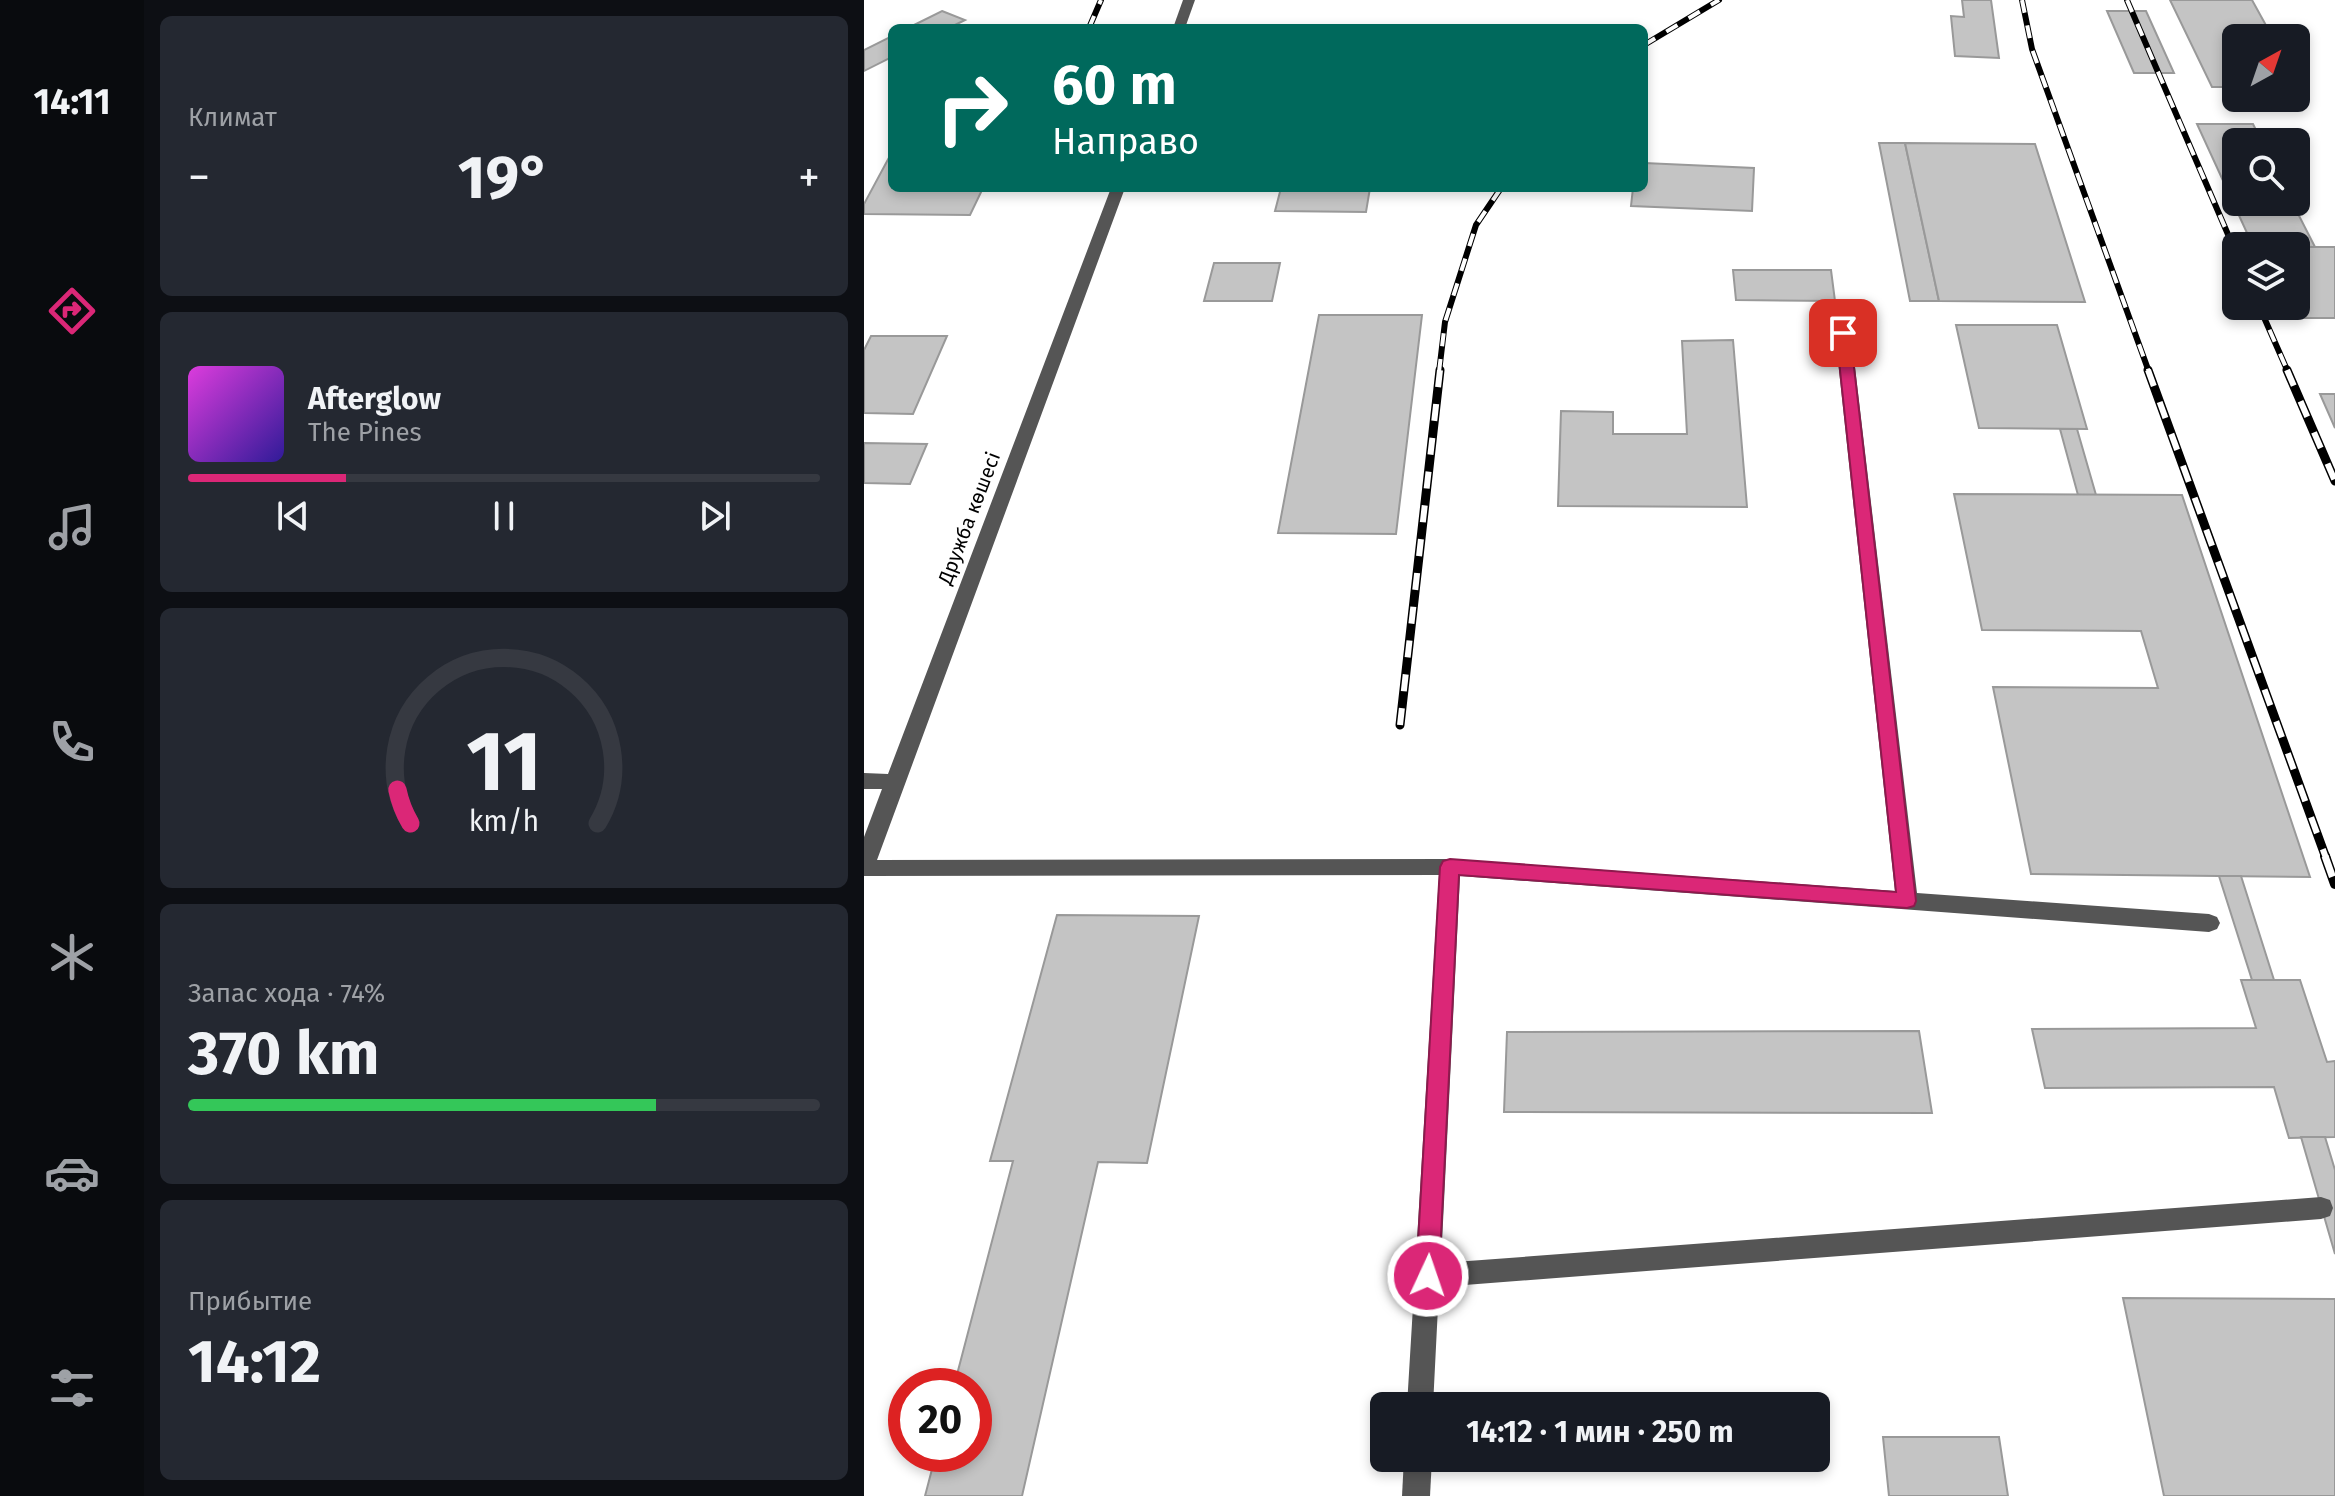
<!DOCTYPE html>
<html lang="ru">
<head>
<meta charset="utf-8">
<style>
	body { margin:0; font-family:"Fira Sans",sans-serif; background:#242831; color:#f1f3f6; height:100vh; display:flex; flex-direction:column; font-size:30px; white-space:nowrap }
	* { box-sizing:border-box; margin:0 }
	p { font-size:26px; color:#9ea1a6 }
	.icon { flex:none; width:44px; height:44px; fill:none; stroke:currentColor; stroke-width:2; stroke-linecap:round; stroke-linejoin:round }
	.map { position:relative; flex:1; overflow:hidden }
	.sheet { display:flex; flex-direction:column; gap:16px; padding:16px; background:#0d0f14; width:720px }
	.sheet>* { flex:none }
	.banner { position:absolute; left:24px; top:24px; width:760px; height:168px; border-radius:12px; box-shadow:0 4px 12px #0003; background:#00695c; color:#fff; overflow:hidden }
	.needle { width:52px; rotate:40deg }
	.tools { position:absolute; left:1358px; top:24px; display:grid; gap:16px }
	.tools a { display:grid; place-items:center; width:88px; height:88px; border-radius:12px; background:#171b24; box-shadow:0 4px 12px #0003; font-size:40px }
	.speed { position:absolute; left:24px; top:1368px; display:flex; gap:16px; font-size:40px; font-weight:700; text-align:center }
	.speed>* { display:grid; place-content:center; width:104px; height:104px; border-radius:50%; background:#171b24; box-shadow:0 4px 12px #0003; line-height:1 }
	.speed .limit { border:12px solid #d22; background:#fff; color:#111 }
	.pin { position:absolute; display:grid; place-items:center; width:68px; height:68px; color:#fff; margin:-34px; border-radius:16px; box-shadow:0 4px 12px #0006 }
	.me { position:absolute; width:88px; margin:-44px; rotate:3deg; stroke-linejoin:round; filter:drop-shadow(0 0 6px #0008) }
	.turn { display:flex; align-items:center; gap:28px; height:168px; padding:0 32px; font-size:36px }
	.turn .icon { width:104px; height:104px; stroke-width:2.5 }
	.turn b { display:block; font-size:56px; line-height:68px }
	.big { font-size:60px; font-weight:700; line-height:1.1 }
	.sheet .tile { flex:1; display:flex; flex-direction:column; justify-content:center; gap:12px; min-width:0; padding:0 28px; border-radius:12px; background:#242831 }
	.sheet .dial { align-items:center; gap:0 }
	.dial svg { height:208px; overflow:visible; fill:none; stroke:#363941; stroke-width:7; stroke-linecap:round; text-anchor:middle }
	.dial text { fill:#f1f3f6; stroke:none }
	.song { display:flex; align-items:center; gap:24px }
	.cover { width:96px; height:96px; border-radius:12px; background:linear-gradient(135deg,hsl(300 70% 55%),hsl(250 70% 35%)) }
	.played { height:8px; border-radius:4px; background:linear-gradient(90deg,#db2777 25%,#363941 25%) }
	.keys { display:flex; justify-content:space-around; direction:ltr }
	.heat { display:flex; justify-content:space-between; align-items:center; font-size:44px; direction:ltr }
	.charge { height:12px; border-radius:6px; background:linear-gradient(90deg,#34c759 74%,#363941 0) }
	.trip { position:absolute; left:506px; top:1392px; width:460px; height:80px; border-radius:12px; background:#171b24; box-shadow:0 4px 12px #0003; font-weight:700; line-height:80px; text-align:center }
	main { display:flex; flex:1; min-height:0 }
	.tab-bar { display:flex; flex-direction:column; width:144px; justify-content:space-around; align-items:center; background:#090b0e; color:#9ea1a6 }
	.tab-bar .icon { width:56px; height:56px }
	.tab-bar .on { color:#db2777 }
	.tab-bar b { font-size:36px; color:#f1f3f6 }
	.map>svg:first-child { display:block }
	.building { fill:#c4c4c4; stroke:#999; stroke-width:2 }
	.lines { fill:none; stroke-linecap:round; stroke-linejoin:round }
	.minor { fill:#555; fill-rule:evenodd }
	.rail-far2-casing { stroke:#000; stroke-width:6 }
	.rail-far1-casing { stroke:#000; stroke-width:9 }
	.rail-casing { stroke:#000; stroke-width:10 }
	.rail-far2 { stroke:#fff; stroke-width:4; stroke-dasharray:13; stroke-linecap:butt }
	.rail-far1 { stroke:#fff; stroke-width:6; stroke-dasharray:17; stroke-linecap:butt }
	.rail { stroke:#fff; stroke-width:7; stroke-dasharray:22; stroke-linecap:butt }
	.route { fill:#db2777; stroke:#8e194d; stroke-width:2 }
	.labels { text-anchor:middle; stroke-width:6; stroke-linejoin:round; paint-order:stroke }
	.street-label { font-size:20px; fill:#000; stroke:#fff }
</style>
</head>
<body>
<main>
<nav class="tab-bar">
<b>14:11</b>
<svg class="icon on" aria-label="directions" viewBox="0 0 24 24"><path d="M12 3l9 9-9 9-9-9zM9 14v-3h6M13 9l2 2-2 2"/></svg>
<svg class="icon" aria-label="music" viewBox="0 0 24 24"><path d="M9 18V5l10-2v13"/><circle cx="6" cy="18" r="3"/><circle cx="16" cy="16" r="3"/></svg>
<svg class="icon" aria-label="phone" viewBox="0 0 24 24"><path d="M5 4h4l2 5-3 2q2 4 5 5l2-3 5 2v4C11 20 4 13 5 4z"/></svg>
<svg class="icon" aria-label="climate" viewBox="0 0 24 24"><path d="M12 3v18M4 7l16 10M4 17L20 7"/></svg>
<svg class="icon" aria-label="car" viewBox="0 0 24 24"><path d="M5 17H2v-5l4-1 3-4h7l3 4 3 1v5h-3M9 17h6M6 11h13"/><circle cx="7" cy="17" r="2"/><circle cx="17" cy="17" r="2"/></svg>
<svg class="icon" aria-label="filters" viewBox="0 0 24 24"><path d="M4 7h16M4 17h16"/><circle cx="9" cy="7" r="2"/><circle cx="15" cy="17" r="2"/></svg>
</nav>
<section class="sheet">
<div class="tile"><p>Климат</p>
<div class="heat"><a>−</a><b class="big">19°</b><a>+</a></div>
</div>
<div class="tile">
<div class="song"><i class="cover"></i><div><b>Afterglow</b><p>The Pines</p></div></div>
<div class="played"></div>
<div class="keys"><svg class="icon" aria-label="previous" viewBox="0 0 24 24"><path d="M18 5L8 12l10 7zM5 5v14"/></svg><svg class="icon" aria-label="pause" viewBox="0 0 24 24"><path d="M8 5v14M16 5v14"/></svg><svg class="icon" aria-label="next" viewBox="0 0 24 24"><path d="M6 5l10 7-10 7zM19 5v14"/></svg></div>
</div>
<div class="tile dial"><svg viewBox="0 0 100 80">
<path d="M14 69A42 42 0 1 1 86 69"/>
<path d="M14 69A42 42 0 0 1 9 56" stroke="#db2777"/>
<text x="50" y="56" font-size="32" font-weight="700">11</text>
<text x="50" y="72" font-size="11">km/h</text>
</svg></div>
<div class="tile"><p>Запас хода · 74%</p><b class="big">370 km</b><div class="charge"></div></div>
<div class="tile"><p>Прибытие</p><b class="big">14:12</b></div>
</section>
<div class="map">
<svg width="1471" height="1496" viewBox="0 0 1471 1496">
	<rect width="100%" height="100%" fill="#fff"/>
	<g class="building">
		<polygon points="1098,0 1127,0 1135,58 1091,56 1087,16 1100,17"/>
		<polygon points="1306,0 1388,0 1409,38 1372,38 1372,87 1348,87"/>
		<polygon points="78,11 101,20 85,28 44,28"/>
		<polygon points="1243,11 1282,11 1310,73 1270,73"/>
		<polygon points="28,36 28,57 0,71 0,50"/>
		<polygon points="1333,124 1389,124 1398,142 1372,142 1372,202 1428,202 1451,247 1389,246"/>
		<polygon points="1015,143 1041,143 1075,301 1046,301"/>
		<polygon points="1041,143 1171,144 1221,302 1075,301"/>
		<polygon points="28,152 28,188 119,188 106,215 0,214 0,204"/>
		<polygon points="780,163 890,168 888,211 767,206 769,188 780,188"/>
		<polygon points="417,188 506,188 502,212 411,211"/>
		<polygon points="1432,247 1471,247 1471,318 1422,318 1417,306 1432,306"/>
		<polygon points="350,263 416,263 408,301 340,301"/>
		<polygon points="869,270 967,270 971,301 872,300"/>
		<polygon points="455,315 558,315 532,534 414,533"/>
		<polygon points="1092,325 1193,325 1223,429 1115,428"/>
		<polygon points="7,336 83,336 49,414 0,413 0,350"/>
		<polygon points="869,340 883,507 694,506 697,411 749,412 749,434 823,434 818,341"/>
		<polygon points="1456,394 1471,394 1471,428"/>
		<polygon points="1196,429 1213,429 1232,495 1214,495"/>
		<polygon points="0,443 63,444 46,484 0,483"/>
		<polygon points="1090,494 1318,495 1446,877 1167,874 1129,687 1294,688 1277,631 1118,630"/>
		<polygon points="1355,876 1377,876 1410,980 1388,980"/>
		<polygon points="193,915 335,916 283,1163 234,1162 158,1496 61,1496 72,1454 110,1454 110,1386 90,1386 149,1161 126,1161"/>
		<polygon points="1377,980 1436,980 1463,1062 1471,1061 1471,1137 1425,1138 1410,1087 1181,1088 1168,1029 1392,1028"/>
		<polygon points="1055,1031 1068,1113 640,1112 643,1032"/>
		<polygon points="1437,1137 1461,1137 1471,1170 1471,1254"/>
		<polygon points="1259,1298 1471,1299 1471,1496 1300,1496"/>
		<polygon points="1019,1437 1135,1437 1144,1496 1025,1496"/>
	</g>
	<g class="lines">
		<g class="minor">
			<polygon points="319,0 331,0 321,28 309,28"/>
			<polygon points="247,188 261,188 13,860 586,859 1031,891 971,333 979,328 987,333 1053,893 1345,914 1353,917 1356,923 1353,929 1345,932 596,876 577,1263 1457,1197 1466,1200 1469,1208 1466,1216 1457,1219 575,1287 569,1406 543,1406 575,875 0,876 0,837 18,789 0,789 0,773 24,774"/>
			<polygon points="540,1458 568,1458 566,1496 538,1496"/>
		</g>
		<g class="rail-far2-casing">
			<g id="rail-far2">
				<polyline points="1158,0 1168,49 1285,372"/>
				<polyline points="1263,0 1372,253"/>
				<polyline points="225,28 237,0"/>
				<polyline points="780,45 855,0"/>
				<polyline points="1395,306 1424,372"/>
				<polyline points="575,372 581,322 612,225 637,188"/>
			</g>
		</g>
		<g class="rail-far1-casing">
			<g id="rail-far1">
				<polyline points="1284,370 1462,858"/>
				<polyline points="1423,370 1471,481"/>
				<polyline points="536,725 576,370"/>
			</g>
		</g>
		<g class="rail-casing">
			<polyline id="rail" points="1461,856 1471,884"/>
		</g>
		<use href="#rail-far2" class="rail-far2"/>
		<use href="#rail-far1" class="rail-far1"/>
		<use href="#rail" class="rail"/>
	</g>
	<polygon class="route" points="979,329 986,333 1052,901 1050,906 1043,908 595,875 575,1276 572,1284 564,1287 555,1284 552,1276 576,867 579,861 586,859 1032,892 972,333"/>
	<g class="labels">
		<g class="street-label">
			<text transform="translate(105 518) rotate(-69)" y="7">Дружба көшесі</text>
		</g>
	</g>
</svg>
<div class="tools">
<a><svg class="needle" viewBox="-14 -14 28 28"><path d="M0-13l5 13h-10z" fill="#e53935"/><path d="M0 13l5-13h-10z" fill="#9ea1a6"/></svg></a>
<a><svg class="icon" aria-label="search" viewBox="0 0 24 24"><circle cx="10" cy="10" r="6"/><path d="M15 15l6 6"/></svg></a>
<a><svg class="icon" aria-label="layers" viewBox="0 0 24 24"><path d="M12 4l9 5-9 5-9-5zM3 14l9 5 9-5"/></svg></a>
</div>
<div class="speed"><div class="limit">20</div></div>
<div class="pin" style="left:979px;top:333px;background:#d93025"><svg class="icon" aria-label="arrive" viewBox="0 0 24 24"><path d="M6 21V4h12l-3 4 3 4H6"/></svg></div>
<svg class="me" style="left:564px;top:1276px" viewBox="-20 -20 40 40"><circle r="17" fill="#db2777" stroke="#fff" stroke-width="3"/><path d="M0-11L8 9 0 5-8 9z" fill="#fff"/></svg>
<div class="trip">14:12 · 1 мин · 250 m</div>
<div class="banner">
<div class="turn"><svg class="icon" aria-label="right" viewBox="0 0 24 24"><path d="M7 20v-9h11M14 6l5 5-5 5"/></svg><div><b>60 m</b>Направо</div></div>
</div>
</div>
</main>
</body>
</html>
